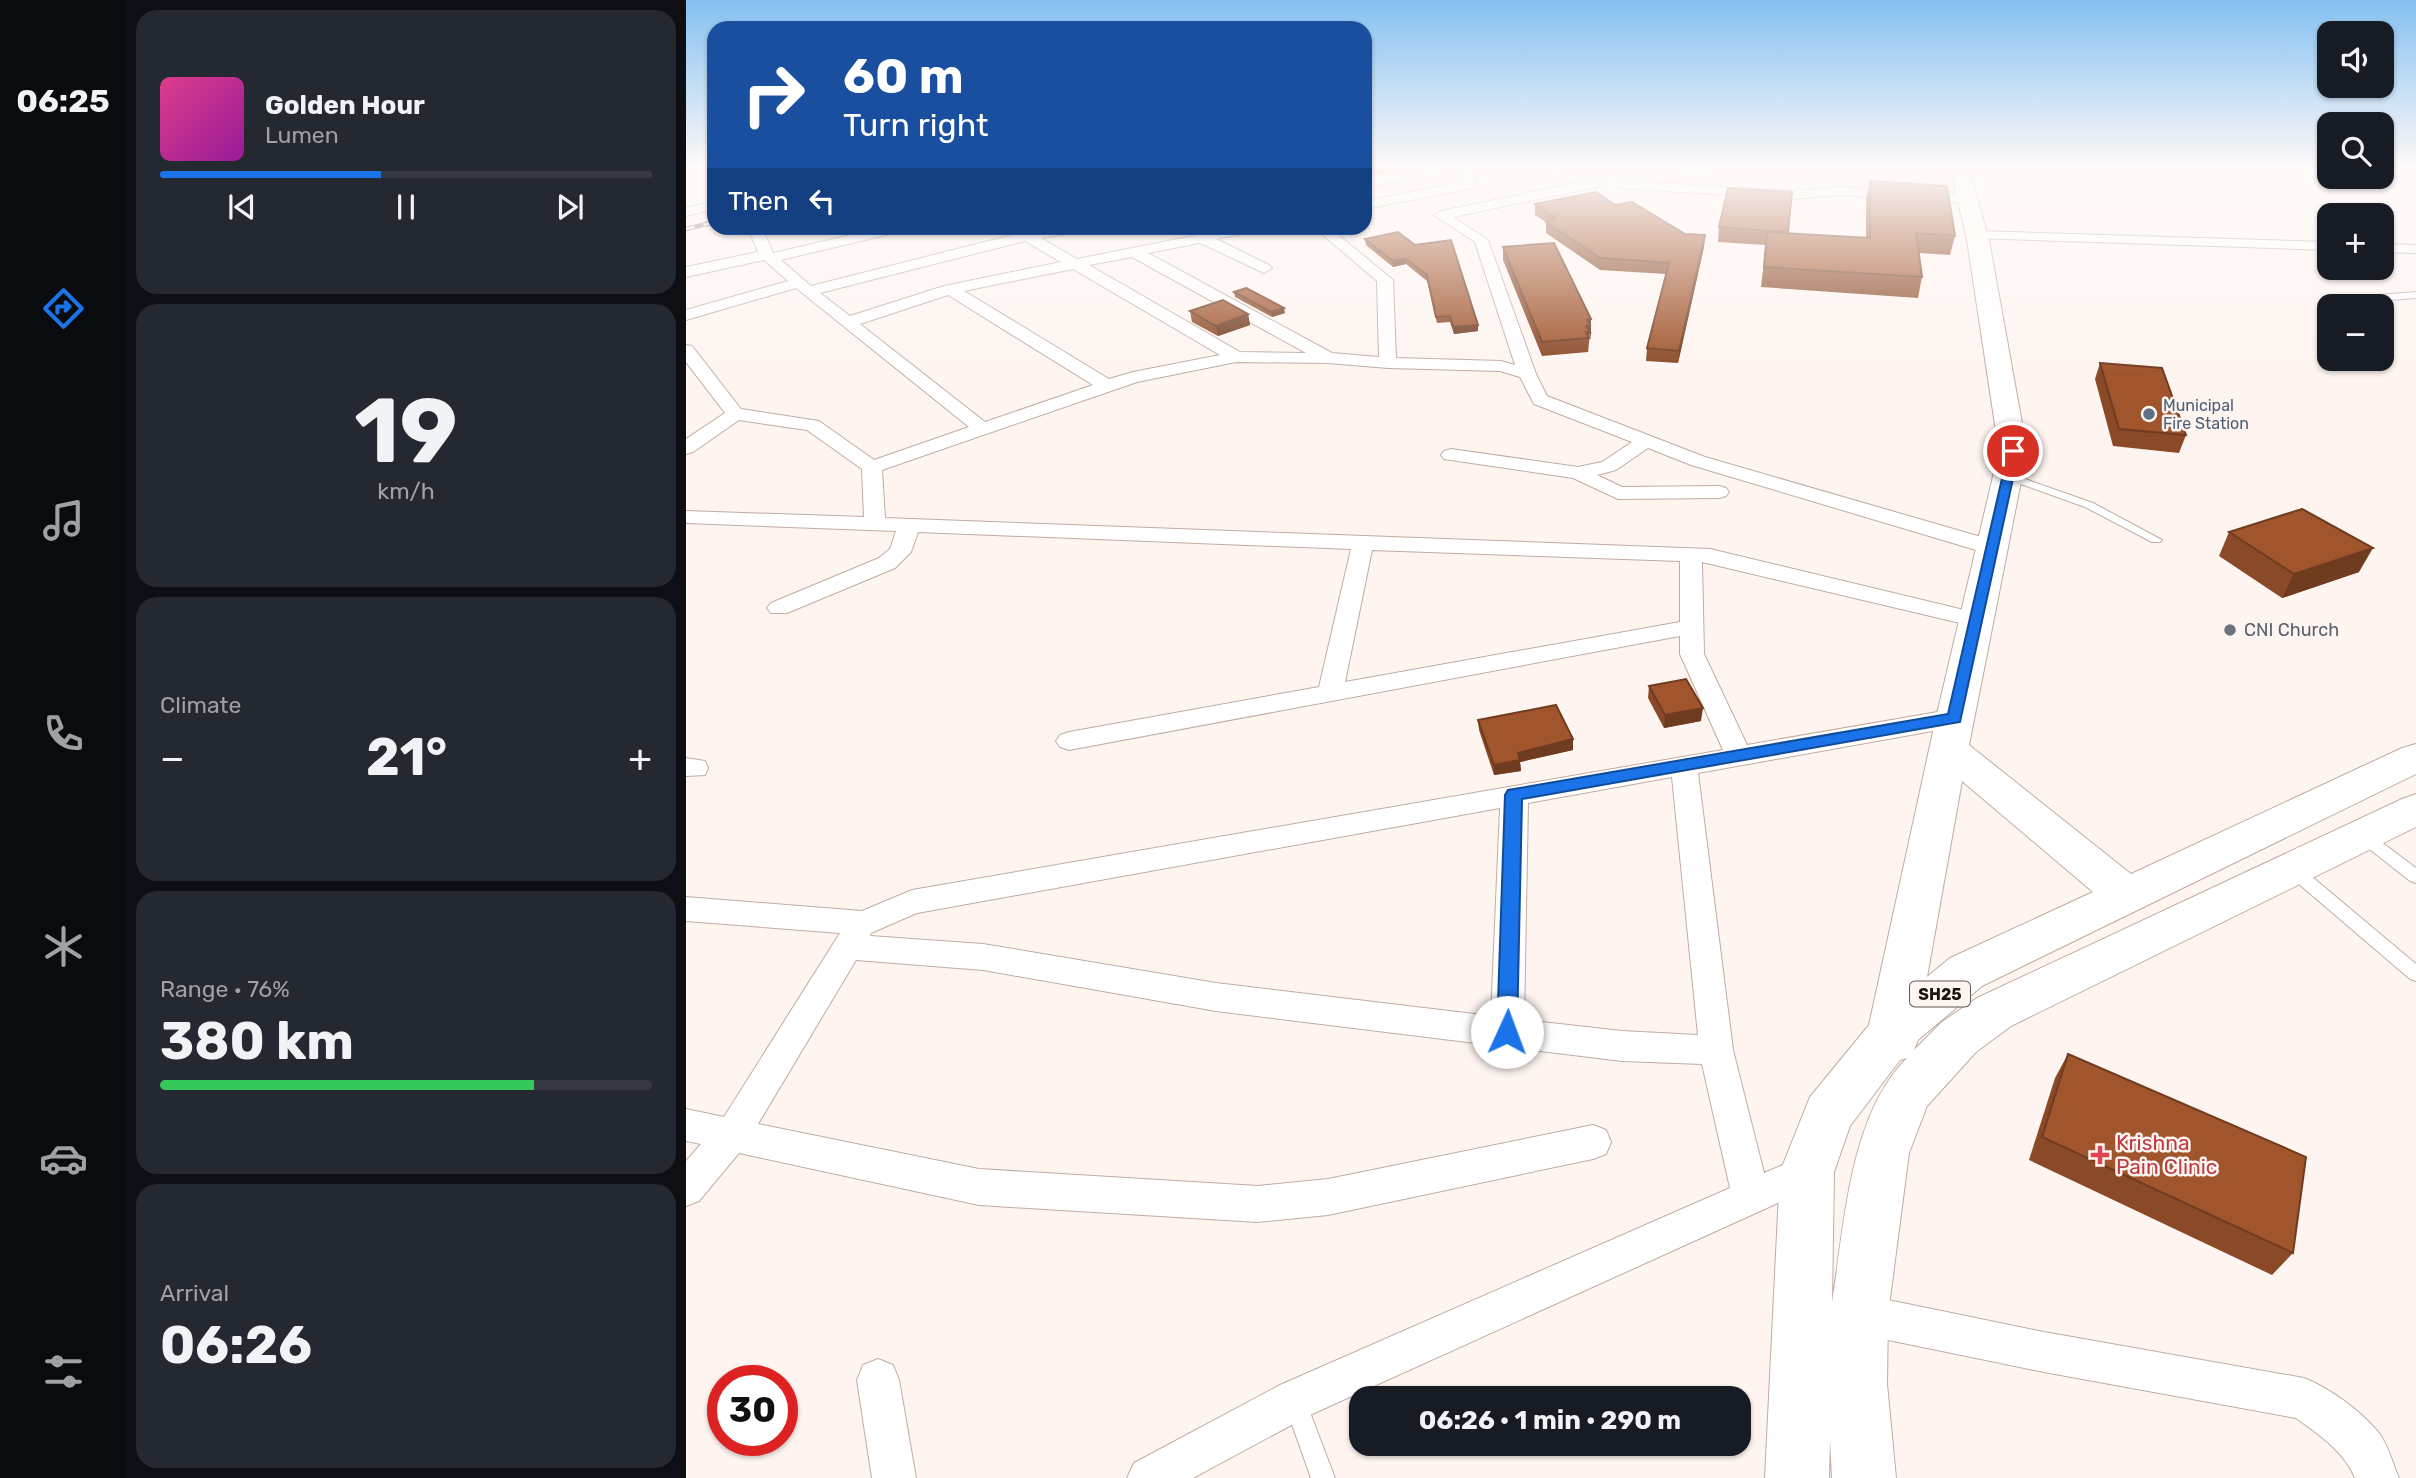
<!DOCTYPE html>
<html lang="en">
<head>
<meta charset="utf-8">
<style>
	body { margin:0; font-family:Rubik,sans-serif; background:#242831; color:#f1f3f6; height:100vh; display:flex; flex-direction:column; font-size:26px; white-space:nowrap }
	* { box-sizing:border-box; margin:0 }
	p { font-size:23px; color:#9ea1a6 }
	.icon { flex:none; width:38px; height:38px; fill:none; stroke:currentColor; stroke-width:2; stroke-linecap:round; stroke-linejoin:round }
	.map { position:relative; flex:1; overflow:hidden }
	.details { display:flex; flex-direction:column; gap:10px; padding:10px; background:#0d0f14; width:560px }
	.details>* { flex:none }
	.guide { position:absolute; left:21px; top:21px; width:665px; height:214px; border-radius:21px; box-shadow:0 2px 5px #0004; background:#1a4fa0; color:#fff; overflow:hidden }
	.tools { position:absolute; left:1631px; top:21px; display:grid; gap:14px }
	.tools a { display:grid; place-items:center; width:77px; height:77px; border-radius:14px; background:#171b24; box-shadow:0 2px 5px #0004; font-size:35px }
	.speed { position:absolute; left:21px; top:1365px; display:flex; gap:14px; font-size:35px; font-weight:700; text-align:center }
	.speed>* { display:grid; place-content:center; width:91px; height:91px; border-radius:50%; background:#171b24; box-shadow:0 2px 5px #0004; line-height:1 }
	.speed .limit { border:10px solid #d22; background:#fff; color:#111 }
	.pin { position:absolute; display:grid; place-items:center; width:60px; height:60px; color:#fff; margin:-30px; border:4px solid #fff; border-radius:50%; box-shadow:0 2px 7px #0007 }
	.me { position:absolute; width:77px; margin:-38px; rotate:2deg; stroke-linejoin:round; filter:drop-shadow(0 0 5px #0008) }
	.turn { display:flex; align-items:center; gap:24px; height:147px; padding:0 21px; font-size:32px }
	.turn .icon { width:91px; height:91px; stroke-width:2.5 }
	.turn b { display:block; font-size:49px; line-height:60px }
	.then { display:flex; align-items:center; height:66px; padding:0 21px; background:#0003; gap:14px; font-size:26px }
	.big { font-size:52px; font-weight:700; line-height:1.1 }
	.details .tile { flex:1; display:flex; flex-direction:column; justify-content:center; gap:10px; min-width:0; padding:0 24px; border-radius:21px; background:#242831 }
	.details .dial { align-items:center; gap:0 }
	.dial b { font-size:91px; line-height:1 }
	.song { display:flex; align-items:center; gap:21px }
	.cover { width:84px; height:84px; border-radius:10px; background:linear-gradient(135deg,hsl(330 70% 55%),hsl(300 70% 35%)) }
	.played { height:7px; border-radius:4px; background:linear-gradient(90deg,#1a73e8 45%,#363941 45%) }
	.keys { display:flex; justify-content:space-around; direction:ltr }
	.heat { display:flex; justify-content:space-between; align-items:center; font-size:38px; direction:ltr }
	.charge { height:10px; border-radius:5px; background:linear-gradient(90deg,#34c759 76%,#363941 0) }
	.trip { position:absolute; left:663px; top:1386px; width:402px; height:70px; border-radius:21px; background:#171b24; box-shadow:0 2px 5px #0004; font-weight:700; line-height:70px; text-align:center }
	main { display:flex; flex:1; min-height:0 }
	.tabs { display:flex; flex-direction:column; width:126px; justify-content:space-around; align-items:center; background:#090b0e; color:#9ea1a6 }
	.tabs .icon { width:49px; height:49px }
	.tabs .on { color:#1a73e8 }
	.tabs b { font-size:32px; color:#f1f3f6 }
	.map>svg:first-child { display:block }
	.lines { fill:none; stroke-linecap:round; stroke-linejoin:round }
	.lane-casing { stroke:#c1aca2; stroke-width:2 }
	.street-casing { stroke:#c1aca2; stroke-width:2 }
	.primary-casing { stroke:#c1aca2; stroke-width:2 }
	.lane { fill:#fff; fill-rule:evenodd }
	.street { fill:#fff; fill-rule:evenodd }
	.primary { fill:#fff; fill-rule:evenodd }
	.rail-casing { stroke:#7c7471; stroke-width:4.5 }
	.rail { stroke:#fef5f1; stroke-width:2.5; stroke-dasharray:9; stroke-linecap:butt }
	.wall { fill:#8a4927 }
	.shaded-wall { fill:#703c20 }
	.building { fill:#a0552d; stroke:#703c20; stroke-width:2 }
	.route { fill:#1a73e8; stroke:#114b97; stroke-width:2 }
	.service-dot { fill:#5c6f8a; stroke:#fef5f1; stroke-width:2.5 }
	.worship-dot { fill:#6b7280; stroke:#fef5f1; stroke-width:2.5 }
	.health-dot { fill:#e0444e; stroke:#fef5f1; stroke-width:2.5 }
	.labels { text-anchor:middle; stroke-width:5; stroke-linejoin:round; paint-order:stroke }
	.far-service-label { font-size:16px; fill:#4e5e75; stroke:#fef5f1; text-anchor:start }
	.shield { fill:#fef5f1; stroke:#5e5754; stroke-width:2 }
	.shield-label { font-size:16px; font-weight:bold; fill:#1a1310 }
	.worship-label { font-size:18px; fill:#5b616d; stroke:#fef5f1; text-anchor:start }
	.near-health-label { font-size:21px; fill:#be3a42; stroke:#fef5f1; text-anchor:start }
</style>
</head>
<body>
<main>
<nav class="tabs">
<b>06:25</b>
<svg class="icon on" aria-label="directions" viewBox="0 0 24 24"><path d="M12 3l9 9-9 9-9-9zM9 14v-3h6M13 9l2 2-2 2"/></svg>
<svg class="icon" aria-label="music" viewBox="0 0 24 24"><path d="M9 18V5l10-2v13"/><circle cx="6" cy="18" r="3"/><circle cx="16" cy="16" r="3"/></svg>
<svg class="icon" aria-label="phone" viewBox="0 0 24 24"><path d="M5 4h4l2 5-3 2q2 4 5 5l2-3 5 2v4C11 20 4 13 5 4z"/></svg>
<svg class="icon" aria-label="climate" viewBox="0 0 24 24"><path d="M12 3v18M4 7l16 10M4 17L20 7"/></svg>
<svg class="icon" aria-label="car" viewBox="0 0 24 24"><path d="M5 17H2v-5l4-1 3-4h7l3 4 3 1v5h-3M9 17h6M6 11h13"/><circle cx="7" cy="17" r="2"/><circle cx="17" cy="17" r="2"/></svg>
<svg class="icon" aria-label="filters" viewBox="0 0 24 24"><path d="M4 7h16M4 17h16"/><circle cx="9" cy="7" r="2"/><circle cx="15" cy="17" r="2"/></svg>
</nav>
<section class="details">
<div class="tile">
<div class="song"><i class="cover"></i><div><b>Golden Hour</b><p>Lumen</p></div></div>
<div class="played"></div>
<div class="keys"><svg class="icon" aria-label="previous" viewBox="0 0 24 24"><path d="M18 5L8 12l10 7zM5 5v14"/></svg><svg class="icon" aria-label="pause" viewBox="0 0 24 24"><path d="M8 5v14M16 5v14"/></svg><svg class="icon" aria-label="next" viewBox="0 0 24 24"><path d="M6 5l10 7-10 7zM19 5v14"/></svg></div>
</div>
<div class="tile dial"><b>19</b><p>km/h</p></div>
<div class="tile"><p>Climate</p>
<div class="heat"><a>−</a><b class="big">21°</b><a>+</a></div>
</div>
<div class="tile"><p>Range · 76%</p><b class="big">380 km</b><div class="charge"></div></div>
<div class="tile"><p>Arrival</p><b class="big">06:26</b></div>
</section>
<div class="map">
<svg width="1730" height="1478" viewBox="0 0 1730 1478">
	<rect width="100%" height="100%" fill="#fef5f1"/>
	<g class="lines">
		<g class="lane-casing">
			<g id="lane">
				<polygon points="1730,292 1730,298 1679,302 1675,299 1679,296"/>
				<polygon points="1322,473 1407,503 1476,540 1474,542 1466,542 1399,507 1318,478 1317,476"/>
				<polygon points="1677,830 1682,832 1730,868 1730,883 1724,881 1672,840 1669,836 1672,832"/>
				<polygon points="1606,863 1612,865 1730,964 1730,981 1724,979 1600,873 1598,869 1600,865"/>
				<polygon points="609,1391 617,1394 649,1478 625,1478 598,1402 601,1394"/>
			</g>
		</g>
		<g class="street-casing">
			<g id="street">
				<polygon points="776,166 1190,166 1184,170 786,172 679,186 679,178"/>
				<polygon points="784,172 790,176 787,188 679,209 679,201 776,182 779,173"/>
				<path d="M910 179 915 180V186L767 217 802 240 850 374 861 396 1019 457 1316 543 1319 548 1316 553H1300L1005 465 962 448 930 470 911 475 936 487 1033 486 1040 488 1043 492 1040 496 1033 498 932 499 887 478 758 459 755 455 758 451 765 449 892 467 916 462 946 442 848 404 834 377 814 371 702 368 642 363 550 362 451 382 196 470 199 518 1024 549 1299 615 1303 620 1299 625 1291 627 1016 562 1018 654 1061 745 1269 709 1278 712 1282 718 1278 724 1269 727 1012 773 1047 1050 1078 1173 1121 1155 1134 1160 1139 1172 1134 1184 624 1415 507 1478H441L448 1463 594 1385 1044 1188 1016 1064 936 1061 530 1011 297 970 170 960 72 1124 293 1169 572 1186 642 1179 907 1125 920 1130 925 1142 920 1154 907 1159 642 1215 572 1222 293 1205 53 1153 13 1201 0 1206V1161L15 1144 0 1141V1109L38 1117 154 933 0 921V897L176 911 226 890 1037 750 994 654V636L383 750 374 747 370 741 374 735 383 732 633 687 665 549 232 532 225 552 209 568 101 613H85L81 608 85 603 193 558 204 549 210 531 0 523V511L178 517 176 469 121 430 53 420 7 452 0 454V439L39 413 0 362V345L6 346 55 409 133 421 188 460 283 427 110 288 0 320V310L102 281 78 260 0 277V267L72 252 62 228H76L87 253 196 228H219L217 231 95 260 125 286 330 234 337 230 400 228 393 232 355 238 391 259 547 228H573L571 231 530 239 583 265 586 268 578 273 514 243 462 253 646 353 693 357 691 281 629 228H644L707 280 710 358 815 361 829 365 789 242 748 215 755 211ZM339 241 375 262 258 286 164 316 134 293ZM446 257 620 353 554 352 403 265ZM387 269 534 355 447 372 423 379 278 291ZM262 295 407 385 299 422 174 324ZM686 550 994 561V622L659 682ZM986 777 1012 1035 936 1031 838 1020 842 803ZM814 808 805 1016 530 983 297 944 184 936 185 933 231 913Z"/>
				<polygon points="937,181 1107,191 1154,187 1281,195 1288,199 1281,203 1154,195 1107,199 932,188 932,182"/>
				<polygon points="28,201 28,209 0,216 0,208"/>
				<polygon points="1291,231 1643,242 1643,250 1286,238 1284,235"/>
				<polygon points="1696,244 1730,245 1730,253 1696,252"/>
				<polygon points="0,758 19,761 22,768 19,775 0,776"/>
				<path d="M1173 1294 1358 1332 1618 1378C1645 1389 1674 1410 1693 1433 1702 1445 1707 1464 1713 1478H1669C1658 1451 1633 1435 1610 1418L1358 1372 1173 1334 1159 1328 1153 1314 1159 1300Z"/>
				<polygon points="192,1359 207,1365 213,1380 230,1478 186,1478 171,1380 177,1365"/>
			</g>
		</g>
		<g class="primary-casing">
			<path id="primary" d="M1264 166H1282L1303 240 1341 451 1283 745 1445 874 1716 748 1730 744V774L1296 986 1232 1040 1228 1050 1256 1022 1291 998 1716 799 1730 794V827L1325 1026 1290 1052 1241 1106 1223 1153 1202 1314 1201 1384 1210 1478H1146L1144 1440 1143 1478H1079L1094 1172 1124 1097 1183 1025 1250 718 1313 451 1281 240ZM1276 781 1407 892 1264 958 1241 977ZM1221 1058C1163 1116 1159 1224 1146 1302L1148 1172 1164 1126 1214 1060Z"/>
		</g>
		<use href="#lane" class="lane"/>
		<use href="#street" class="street"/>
		<use href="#primary" class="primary"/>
		<g class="rail-casing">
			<polyline id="rail" points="0,229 28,222"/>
		</g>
		<use href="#rail" class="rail"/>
	</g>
	<g class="wall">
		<polygon points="1184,181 1269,236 1264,255 1233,253 1236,277 1232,298 1075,287 1080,245 1032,242 1033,227 1106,192 1102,233 1180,238 1180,199"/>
		<polygon points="849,204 929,205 1018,247 992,363 960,361 961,348 980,274 914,270 860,233 860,222 849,215"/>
		<polygon points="712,232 792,325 792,331 768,334 764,322 751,323 741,281 720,264 707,267 680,245 679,239"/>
		<polygon points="817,247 905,334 904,334 902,352 856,356 817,260"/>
		<polygon points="548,292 599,313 586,317 549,297"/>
		<polygon points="504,311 562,314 564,325 532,336 506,322"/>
		<polygon points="1414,363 1500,435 1493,453 1427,446 1409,379"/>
		<polygon points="1543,532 1673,572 1596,598 1533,556"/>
		<polygon points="963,686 1015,721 978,728 962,698"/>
		<polygon points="792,720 887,739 887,750 834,762 835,771 808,775 793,730"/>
		<polygon points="1382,1054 1607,1253 1586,1275 1343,1160 1369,1078"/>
	</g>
	<g class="shaded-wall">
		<polygon points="698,166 699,173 679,175 679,167"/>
		<polygon points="1019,235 1018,247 992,363 993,351"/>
		<polygon points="719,258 720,264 707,267 707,261"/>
		<polygon points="598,308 599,313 586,317 585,312"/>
		<polygon points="562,314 564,325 532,336 530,326"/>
		<polygon points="905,319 905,334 904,340 904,332 900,326 901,320"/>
		<polygon points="792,325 792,331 768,334 767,327"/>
		<polygon points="1687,548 1673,572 1596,598 1608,574"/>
		<polygon points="1017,708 1015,721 978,728 979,715"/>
		<polygon points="887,739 887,750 834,762 835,771 808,775 808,765 832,753"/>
	</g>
	<g class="building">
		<polygon points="1184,181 1261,186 1269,236 1230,233 1236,277 1078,267 1081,232 1184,238"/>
		<polygon points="1042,188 1106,192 1102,232 1033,227"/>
		<polygon points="910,192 929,205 946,202 999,234 1019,235 993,351 961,348 983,263 914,258 860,222 868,220 864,217 868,217 849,204"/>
		<polygon points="712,232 729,245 765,240 792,325 767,327 764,316 750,317 741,275 719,258 707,261 679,239"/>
		<polygon points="868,243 905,319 901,320 904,325 900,326 904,332 900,332 903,338 856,342 817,247"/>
		<polygon points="560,288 598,308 585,312 548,292"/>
		<polygon points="537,300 562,314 530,326 504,311"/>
		<polygon points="1414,363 1476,368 1500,435 1433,429"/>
		<polygon points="1616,509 1687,548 1608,574 1543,532"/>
		<polygon points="1000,679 1017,708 979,715 963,686"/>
		<polygon points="870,705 887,739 832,753 834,760 808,765 792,720"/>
		<polygon points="1382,1054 1620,1157 1607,1253 1356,1137"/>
	</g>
	<linearGradient id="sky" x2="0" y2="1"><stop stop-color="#85c0f1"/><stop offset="0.45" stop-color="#fffaf9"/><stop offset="1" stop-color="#fffaf9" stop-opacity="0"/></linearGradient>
	<rect width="1730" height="372" fill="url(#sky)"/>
	<polygon class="route" points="1323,448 1333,451 1274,722 836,799 831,1032 828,1038 821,1041 814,1038 811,1032 819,795 822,790 1262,714"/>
	<circle class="service-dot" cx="1463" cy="414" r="7"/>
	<circle class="worship-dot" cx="1544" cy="630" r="7"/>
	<path class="health-dot" d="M1410.5 1144.5h7v7h7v7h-7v7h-7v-7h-7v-7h7z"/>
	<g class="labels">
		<g class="far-service-label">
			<text x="1477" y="411">Municipal<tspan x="1477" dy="18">Fire Station</tspan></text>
		</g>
		<rect class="shield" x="1224" y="981.5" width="60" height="25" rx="5"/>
		<g class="shield-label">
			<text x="1254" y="1000">SH25</text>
		</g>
		<g class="worship-label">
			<text x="1558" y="636">CNI Church</text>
		</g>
		<g class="near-health-label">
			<text x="1430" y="1150">Krishna<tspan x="1430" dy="24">Pain Clinic</tspan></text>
		</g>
	</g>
</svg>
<div class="tools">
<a><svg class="icon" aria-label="sound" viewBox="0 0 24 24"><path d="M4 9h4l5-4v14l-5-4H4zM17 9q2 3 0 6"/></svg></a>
<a><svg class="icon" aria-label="search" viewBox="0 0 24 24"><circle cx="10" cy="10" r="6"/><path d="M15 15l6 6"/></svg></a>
<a>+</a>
<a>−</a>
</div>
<div class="speed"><div class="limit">30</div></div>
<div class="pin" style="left:1327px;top:451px;background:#d93025"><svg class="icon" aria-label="arrive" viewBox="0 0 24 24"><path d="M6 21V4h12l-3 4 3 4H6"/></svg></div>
<svg class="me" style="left:821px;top:1032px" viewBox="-20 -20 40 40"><circle r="19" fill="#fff"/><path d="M0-13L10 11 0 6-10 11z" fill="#1a73e8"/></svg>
<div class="trip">06:26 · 1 min · 290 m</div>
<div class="guide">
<div class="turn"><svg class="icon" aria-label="right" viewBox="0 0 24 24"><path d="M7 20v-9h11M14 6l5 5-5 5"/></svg><div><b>60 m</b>Turn right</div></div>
<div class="then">Then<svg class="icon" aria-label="left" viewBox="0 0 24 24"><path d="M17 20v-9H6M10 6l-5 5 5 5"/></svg></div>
</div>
</div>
</main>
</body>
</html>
